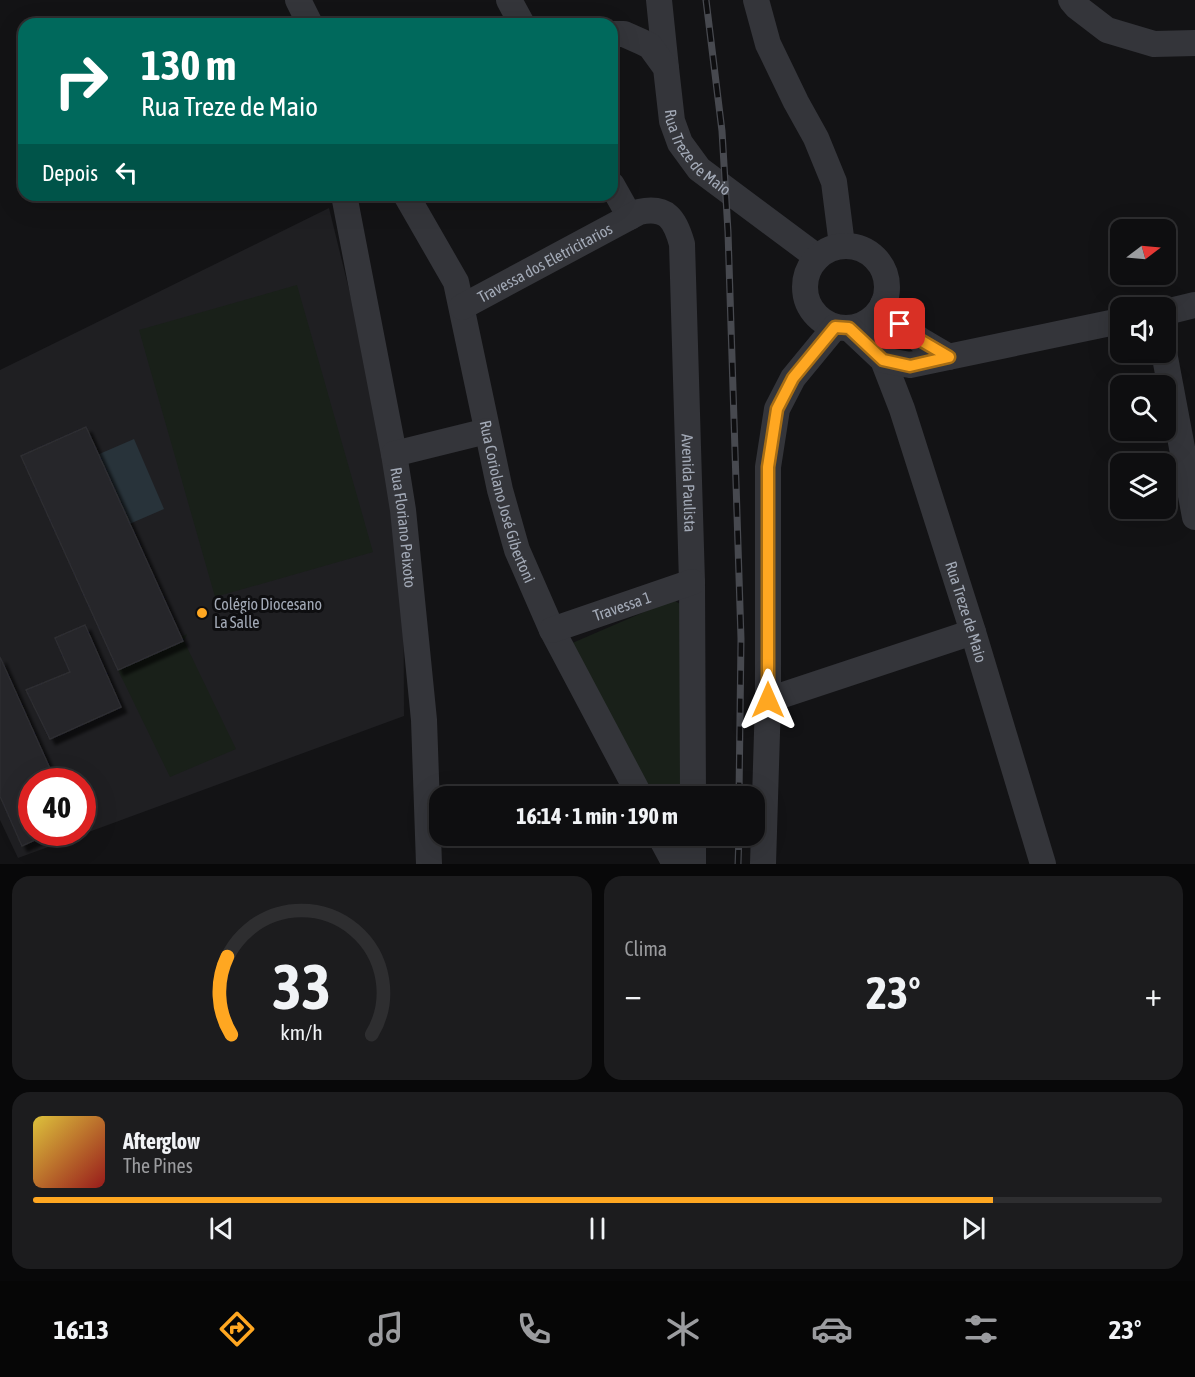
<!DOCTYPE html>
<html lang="pt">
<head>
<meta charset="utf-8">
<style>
	body { margin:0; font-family:"Asap Condensed",sans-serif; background:#1c1c1e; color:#f1f3f6; height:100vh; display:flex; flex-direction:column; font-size:22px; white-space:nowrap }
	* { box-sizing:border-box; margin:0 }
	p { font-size:20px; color:#9b9c9f }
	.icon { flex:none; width:33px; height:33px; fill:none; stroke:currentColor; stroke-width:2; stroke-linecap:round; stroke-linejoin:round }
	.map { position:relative; height:864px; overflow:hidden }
	.drawer { display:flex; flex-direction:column; gap:12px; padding:12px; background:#080809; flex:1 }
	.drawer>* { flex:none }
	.banner { position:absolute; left:18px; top:18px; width:600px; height:183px; border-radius:18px; box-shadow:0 6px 24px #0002,0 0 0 2px #2e2e30; background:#00695c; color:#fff; overflow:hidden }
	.needle { width:39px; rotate:74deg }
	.tools { position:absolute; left:1110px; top:219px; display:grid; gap:12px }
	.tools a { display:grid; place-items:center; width:66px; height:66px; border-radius:12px; background:#0e0e10; box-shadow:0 6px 24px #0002,0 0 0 2px #2e2e30; font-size:30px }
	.speed { position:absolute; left:18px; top:768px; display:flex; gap:12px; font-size:30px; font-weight:700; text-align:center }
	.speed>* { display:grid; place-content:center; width:78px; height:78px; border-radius:50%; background:#0e0e10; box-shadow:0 6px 24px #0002,0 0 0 2px #2e2e30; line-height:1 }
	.speed .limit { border:9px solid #d22; background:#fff; color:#111 }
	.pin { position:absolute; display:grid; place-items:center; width:51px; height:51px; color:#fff; margin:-26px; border-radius:12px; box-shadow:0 3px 9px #0006 }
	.me { position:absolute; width:66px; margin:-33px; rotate:0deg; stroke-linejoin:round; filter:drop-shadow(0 0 4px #0008) }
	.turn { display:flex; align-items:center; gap:21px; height:126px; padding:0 24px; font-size:27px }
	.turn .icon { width:78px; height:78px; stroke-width:2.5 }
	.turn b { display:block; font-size:42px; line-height:51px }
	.then { display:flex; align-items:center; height:57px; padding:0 24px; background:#0003; gap:12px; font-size:22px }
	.big { font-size:45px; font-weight:700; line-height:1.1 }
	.drawer .widget { flex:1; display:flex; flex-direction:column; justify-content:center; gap:9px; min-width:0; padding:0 21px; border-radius:18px; background:#1c1c1e }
	.drawer .dial { align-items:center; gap:0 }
	.dial svg { height:156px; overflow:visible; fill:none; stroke:#2e2e30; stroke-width:7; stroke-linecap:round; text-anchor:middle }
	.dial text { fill:#f1f3f6; stroke:none }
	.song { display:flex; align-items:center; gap:18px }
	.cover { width:72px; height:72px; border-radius:9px; background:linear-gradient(135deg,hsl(50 70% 55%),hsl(0 70% 35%)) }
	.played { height:6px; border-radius:3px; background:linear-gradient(90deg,#ffa721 85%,#2e2e30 85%) }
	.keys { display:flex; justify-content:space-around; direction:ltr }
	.heat { display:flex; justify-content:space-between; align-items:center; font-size:33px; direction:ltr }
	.drawer .tiles { flex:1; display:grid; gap:12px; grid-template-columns:1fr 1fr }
	.widget:last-child { grid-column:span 2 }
	.trip { position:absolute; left:429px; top:786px; width:336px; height:60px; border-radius:18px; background:#0e0e10; box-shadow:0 6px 24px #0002,0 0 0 2px #2e2e30; font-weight:700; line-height:60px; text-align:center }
	.tabs { display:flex; height:96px; justify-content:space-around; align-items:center; background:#060606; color:#9b9c9f }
	.tabs .icon { width:42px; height:42px }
	.tabs .active { color:#ffa721 }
	.tabs b { font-size:27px; color:#f1f3f6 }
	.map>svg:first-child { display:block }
	.built { fill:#1f1f22; fill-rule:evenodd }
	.green { fill:#192019 }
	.water { fill:#28333a }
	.building { fill:#262629; stroke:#2d2d31; stroke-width:1.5; filter:url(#shadow) }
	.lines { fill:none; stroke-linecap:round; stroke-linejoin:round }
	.minor { stroke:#34353a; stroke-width:26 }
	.rail-casing { stroke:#47494f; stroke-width:7 }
	.rail { stroke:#0e0e10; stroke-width:4.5; stroke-dasharray:14; stroke-linecap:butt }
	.route-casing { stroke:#a66d15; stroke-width:15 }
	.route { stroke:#ffa721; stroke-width:10 }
	.poi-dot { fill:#ffa721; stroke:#0e0e10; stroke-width:2 }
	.labels { text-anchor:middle; stroke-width:6; stroke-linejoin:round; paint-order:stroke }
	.street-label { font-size:16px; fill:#a3aab7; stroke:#0e0e10 }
	.poi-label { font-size:16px; fill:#a3aab7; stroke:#0e0e10; text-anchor:start }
</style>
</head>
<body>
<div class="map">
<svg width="1195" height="864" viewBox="0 0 1195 864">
	<defs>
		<filter id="shadow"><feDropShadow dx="5.5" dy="5.5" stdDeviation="1.5" flood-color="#0009"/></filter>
	</defs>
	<rect width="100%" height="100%" fill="#131315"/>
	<path class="built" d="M329 208 403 510 404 716 18 858 0 820V370ZM32 782H82V832H32Z"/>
	<g class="green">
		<polygon points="297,285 373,552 215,597 139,330"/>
		<polygon points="675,601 680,604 685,796 650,796 570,644 665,603"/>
		<polygon points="187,634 184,641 236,749 170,777 118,670"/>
	</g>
	<polygon class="water" points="134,439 164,509 127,525 97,455"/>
	<g class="building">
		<polygon points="86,427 183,641 118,670 21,456"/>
		<polygon points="85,625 121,707 50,739 26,690 70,672 55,638"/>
		<polygon points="0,657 56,782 32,782 32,832 52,832 22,846 0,796"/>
	</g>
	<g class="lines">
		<g class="minor">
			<polyline points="298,0 310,24"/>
			<polyline points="509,0 522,24"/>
			<polyline points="659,0 666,68"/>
			<polyline points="756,0 768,44 796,102 816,138 834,182 842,245"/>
			<polyline points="1071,0 1077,7 1107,30 1154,44 1195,43"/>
			<path id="s1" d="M612 34H624L642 42 650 46 666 68 672 121 680 143 699 169 817 257"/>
			<polyline points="612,185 630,217"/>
			<path id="s2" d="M344 195 394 454 403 510 424 720 429 864"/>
			<path id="s3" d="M406 195 456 282 500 490 517 550 552 630 640 796"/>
			<circle cx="846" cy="287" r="41"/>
			<polyline points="883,304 900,325 920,340 949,357"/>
			<path id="s4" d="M462 307 639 212C667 206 675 219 682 244L692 582 693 796"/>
			<polyline points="1166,312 1195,305"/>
			<path id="s5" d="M849 328 883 360 902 409 973 632 1043 864"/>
			<polyline points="1164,352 1195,517"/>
			<polyline points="883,360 910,365 1120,321"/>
			<polyline points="394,454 487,431"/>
			<path id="s6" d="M552 630 692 582"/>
			<polyline points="768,700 973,632"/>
			<polyline points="660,836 675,864"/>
			<polyline points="693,836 693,864"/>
			<polyline points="763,864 768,700 768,467 777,409 793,378 835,327"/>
		</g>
		<g class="rail-casing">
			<g id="rail">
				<polyline points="706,0 722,131 728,232 741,639 739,796"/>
				<polyline points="738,864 739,836"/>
			</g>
		</g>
		<use href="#rail" class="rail"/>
	</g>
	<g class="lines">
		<g class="route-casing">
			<polyline id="route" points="768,700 768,467 777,409 793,378 835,327 849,328 883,360 910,366 949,357 920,340 900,324"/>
		</g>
		<use href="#route" class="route"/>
	</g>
	<circle class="poi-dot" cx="202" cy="613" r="6"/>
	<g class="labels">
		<g class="street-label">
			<text dy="6" stroke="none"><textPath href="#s1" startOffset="162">Rua Treze de Maio</textPath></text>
			<text dy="6" stroke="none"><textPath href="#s4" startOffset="94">Travessa dos Eletricitarios</textPath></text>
			<text dy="6" stroke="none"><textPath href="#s4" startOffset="502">Avenida Paulista</textPath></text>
			<text dy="6" stroke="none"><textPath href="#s3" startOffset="326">Rua Coriolano José Gibertoni</textPath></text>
			<text dy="6" stroke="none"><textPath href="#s2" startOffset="338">Rua Floriano Peixoto</textPath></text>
			<text dy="6" stroke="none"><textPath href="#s6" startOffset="74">Travessa 1</textPath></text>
			<text dy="6" stroke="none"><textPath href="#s5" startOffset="312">Rua Treze de Maio</textPath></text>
		</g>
		<g class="poi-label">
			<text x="214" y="610">Colégio Diocesano<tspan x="214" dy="18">La Salle</tspan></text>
		</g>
	</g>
</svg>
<div class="tools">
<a><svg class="needle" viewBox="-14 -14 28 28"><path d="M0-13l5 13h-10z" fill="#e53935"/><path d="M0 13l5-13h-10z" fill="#9b9c9f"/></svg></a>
<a><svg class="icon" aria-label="sound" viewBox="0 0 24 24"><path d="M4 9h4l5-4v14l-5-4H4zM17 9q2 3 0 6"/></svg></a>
<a><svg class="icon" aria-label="search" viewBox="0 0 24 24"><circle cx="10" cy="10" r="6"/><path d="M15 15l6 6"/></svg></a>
<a><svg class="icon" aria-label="layers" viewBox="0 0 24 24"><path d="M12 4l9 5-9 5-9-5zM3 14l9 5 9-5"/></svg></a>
</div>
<div class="speed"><div class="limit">40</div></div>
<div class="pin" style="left:900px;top:324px;background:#d93025"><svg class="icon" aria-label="arrive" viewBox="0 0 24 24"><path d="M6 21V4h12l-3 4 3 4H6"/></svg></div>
<svg class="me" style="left:768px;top:700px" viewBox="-20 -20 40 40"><path d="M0-17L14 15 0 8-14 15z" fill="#ffa721" stroke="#fff" stroke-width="4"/></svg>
<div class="trip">16:14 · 1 min · 190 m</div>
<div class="banner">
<div class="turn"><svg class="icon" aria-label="right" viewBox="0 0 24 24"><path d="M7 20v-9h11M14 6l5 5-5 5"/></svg><div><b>130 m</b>Rua Treze de Maio</div></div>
<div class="then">Depois<svg class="icon" aria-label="left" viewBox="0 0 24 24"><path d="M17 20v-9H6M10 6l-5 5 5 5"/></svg></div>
</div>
</div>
<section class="drawer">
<div class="tiles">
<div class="widget dial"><svg viewBox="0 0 100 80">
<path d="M14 69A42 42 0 1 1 86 69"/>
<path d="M14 69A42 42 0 0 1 12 29" stroke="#ffa721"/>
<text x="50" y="56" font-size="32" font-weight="700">33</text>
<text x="50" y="72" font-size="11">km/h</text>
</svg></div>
<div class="widget"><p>Clima</p>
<div class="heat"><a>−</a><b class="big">23°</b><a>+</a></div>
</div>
<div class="widget">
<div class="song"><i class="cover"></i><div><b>Afterglow</b><p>The Pines</p></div></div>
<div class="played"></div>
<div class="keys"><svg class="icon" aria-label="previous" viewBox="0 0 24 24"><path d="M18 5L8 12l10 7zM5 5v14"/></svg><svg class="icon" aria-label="pause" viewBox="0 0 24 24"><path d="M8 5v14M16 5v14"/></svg><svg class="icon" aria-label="next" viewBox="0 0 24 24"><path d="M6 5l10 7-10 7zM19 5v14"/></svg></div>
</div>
</div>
</section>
<nav class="tabs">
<b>16:13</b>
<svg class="icon active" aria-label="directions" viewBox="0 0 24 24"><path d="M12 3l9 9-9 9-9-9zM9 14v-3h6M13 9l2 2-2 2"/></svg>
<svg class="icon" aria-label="music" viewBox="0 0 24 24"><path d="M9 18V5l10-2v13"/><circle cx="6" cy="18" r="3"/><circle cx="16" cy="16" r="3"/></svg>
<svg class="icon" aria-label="phone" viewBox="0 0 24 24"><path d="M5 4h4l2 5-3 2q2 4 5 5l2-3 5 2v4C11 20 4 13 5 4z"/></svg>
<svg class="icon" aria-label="climate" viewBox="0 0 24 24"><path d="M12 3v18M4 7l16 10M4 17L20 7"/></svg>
<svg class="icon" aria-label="car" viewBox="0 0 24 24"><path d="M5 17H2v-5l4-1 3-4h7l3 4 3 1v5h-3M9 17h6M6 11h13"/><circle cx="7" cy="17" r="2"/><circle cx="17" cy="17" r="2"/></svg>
<svg class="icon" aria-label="filters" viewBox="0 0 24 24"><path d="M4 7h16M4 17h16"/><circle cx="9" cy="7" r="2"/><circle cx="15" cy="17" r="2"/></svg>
<b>23°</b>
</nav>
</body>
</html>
